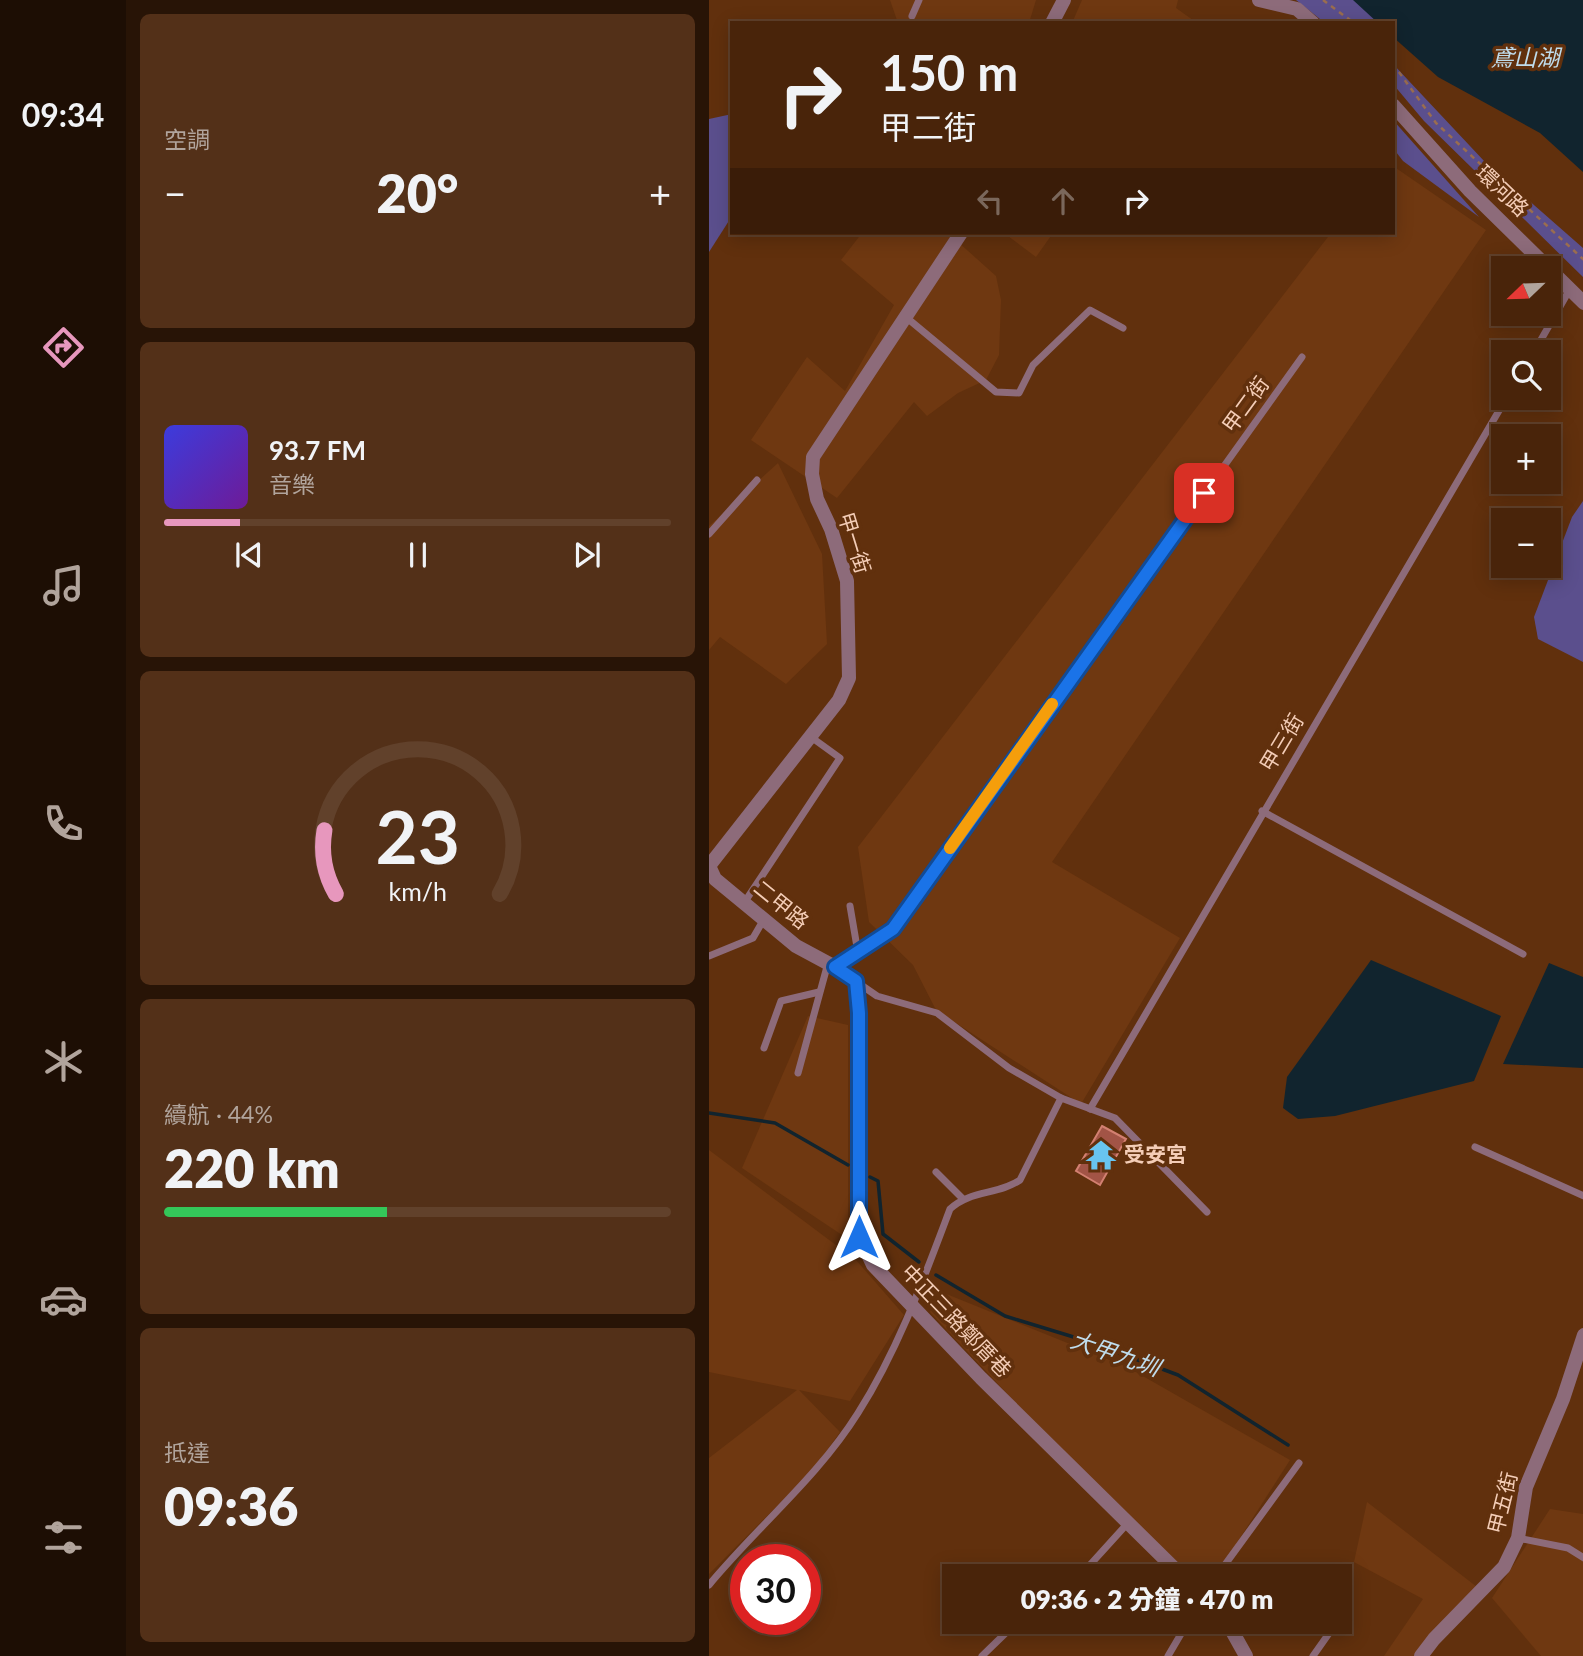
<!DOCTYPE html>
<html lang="zh-TW">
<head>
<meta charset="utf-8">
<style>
	body { margin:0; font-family:Lato,"Noto Sans TC",sans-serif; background:#533018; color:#f1f3f6; height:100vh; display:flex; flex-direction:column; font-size:26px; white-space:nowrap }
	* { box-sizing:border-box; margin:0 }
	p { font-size:23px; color:#b1a49c }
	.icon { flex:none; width:38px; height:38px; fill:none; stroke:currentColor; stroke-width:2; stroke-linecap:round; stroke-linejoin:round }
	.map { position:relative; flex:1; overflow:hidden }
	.sheet { display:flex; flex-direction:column; gap:14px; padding:14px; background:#281406; width:583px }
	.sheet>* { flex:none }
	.guide { position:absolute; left:21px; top:21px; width:665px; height:214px; border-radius:0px; box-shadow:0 4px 18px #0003,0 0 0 2px #61412b; background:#49240a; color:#f1f3f6; overflow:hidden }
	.needle { width:46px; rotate:247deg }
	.tools { position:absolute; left:782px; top:256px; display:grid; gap:14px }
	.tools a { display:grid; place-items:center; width:70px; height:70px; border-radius:0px; background:#49240a; box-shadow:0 4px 18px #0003,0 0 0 2px #61412b; font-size:35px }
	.speed { position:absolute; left:21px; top:1544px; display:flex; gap:14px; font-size:35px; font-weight:700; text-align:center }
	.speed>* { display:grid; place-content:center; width:91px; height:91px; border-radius:50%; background:#49240a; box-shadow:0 4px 18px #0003,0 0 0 2px #61412b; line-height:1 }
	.speed .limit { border:10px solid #d22; background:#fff; color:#111 }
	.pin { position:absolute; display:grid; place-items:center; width:60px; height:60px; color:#fff; margin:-30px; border-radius:14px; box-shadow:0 4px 10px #0006 }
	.me { position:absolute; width:77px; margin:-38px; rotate:0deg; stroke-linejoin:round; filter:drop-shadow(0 0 5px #0008) }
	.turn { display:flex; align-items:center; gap:24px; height:147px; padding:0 35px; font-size:32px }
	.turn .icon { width:91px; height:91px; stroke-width:2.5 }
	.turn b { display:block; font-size:49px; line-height:60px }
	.lanes { display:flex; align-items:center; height:66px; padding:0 35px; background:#0003; justify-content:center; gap:35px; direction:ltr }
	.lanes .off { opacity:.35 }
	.big { font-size:52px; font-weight:800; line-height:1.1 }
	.sheet .widget { flex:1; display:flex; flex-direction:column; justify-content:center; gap:10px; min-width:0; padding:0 24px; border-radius:10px; background:#533018 }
	.sheet .dial { align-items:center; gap:0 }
	.dial svg { height:182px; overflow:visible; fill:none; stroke:#61412b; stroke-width:7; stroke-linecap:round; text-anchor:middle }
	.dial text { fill:#f1f3f6; stroke:none }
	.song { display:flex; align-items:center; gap:21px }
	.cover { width:84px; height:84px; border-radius:10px; background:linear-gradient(135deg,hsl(240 70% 55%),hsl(280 70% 35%)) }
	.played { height:7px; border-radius:4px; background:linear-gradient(90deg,#e797bd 15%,#61412b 15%) }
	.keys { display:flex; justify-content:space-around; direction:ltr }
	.heat { display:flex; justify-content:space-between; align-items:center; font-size:38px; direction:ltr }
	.charge { height:10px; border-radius:5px; background:linear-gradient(90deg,#34c759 44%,#61412b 0) }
	.trip { position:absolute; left:233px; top:1564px; width:410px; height:70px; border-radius:0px; background:#49240a; box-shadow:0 4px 18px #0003,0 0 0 2px #61412b; font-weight:800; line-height:70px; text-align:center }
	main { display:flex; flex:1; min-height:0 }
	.tab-bar { display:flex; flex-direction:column; width:126px; justify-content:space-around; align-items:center; background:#1d0e04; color:#b1a49c }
	.tab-bar .icon { width:49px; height:49px }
	.tab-bar .on { color:#e797bd }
	.tab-bar b { font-size:32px; color:#f1f3f6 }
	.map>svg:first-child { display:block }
	.built { fill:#6f3811 }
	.green { fill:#5b4f8d }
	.water { fill:#11242e }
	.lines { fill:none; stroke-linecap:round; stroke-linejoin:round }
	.stream { stroke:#11242e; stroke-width:3.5 }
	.building { fill:#a25446; stroke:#d38071; stroke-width:2 }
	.path { stroke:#9a6d4f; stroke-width:2.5; stroke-dasharray:5 5; stroke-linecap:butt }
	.service { stroke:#8d6b7a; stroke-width:7 }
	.minor { stroke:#8d6b7a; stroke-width:14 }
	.route-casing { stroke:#114b97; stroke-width:18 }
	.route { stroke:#1a73e8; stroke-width:12 }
	.slow { stroke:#f59e0b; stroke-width:12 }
	.labels { text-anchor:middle; stroke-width:7; stroke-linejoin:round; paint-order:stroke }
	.street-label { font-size:21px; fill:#f4cdb7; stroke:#61300d }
	.poi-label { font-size:21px; font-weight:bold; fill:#f4cdb7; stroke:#61300d; text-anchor:start }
	.water-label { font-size:23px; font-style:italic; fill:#bfdcec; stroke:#61300d }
</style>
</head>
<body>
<main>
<nav class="tab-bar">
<b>09:34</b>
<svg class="icon on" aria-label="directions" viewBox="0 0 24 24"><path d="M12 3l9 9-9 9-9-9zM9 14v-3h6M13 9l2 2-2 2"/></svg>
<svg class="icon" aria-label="music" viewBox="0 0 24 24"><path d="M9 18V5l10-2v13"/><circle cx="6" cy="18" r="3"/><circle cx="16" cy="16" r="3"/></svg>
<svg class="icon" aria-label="phone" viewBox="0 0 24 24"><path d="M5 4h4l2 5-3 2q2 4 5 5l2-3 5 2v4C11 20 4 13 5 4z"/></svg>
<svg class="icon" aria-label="climate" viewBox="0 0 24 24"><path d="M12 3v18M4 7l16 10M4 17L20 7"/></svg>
<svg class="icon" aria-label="car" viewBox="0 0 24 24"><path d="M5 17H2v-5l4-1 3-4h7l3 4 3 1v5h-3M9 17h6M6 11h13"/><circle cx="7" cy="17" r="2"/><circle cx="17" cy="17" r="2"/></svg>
<svg class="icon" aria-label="filters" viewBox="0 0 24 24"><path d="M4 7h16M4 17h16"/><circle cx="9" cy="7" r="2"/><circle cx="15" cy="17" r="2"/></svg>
</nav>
<section class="sheet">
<div class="widget"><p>空調</p>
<div class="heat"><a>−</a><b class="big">20°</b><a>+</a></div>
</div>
<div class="widget">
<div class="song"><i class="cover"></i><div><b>93.7 FM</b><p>音樂</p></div></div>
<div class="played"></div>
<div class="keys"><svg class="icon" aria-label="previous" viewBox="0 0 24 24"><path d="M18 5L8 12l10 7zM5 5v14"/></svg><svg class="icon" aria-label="pause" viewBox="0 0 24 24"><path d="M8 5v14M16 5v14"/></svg><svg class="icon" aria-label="next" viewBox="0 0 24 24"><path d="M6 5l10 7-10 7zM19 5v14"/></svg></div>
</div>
<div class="widget dial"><svg viewBox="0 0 100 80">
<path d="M14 69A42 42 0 1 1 86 69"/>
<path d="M14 69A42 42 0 0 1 9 41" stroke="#e797bd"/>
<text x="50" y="56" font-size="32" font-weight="700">23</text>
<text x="50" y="72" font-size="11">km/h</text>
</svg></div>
<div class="widget"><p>續航 · 44%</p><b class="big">220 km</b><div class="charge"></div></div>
<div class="widget"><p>抵達</p><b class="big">09:36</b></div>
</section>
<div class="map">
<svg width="875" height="1656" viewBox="0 0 875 1656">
	<rect width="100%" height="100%" fill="#61300d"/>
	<g class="built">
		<polygon points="181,0 327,0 320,23 189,23"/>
		<polygon points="373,0 469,0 467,8 488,23 363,23"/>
		<polygon points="684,166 777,230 343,862 471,938 372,1104 227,1010 204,965 160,922 149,847 622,233 684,233"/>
		<polygon points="153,233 239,233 287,276 292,300 290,355 277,380 249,393 218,416 205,402 128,498 42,440 98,357 136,391 185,305 132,260"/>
		<polygon points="295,233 344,233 327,257"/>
		<polygon points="69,463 113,554 118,644 77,684 11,637 0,650 0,526"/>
		<polygon points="99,1016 139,1025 139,1239 33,1168"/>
		<polygon points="0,1150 147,1260 195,1315 141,1401 90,1390 131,1432 104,1470 0,1574 0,1458 88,1390 0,1372"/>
		<polygon points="230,1291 418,1367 581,1460 506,1577 482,1577 338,1436 221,1312"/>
		<polygon points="658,1502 768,1587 713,1656 675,1656 714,1599 645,1562"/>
		<polygon points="841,1509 874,1514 874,1656 832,1656 783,1598"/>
	</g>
	<g class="green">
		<polygon points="587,0 669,0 678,23 616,23"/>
		<polygon points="684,64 776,162 874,248 874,277 715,121 684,84"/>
		<polygon points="23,114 23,216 0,252 0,119"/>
		<polygon points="684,120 770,217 694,161 684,148"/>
		<polygon points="874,501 874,662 829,639 825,617 863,517"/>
	</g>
	<g class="water">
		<polygon points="644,0 874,0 874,172 831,133 729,77 684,37 684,23 669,23"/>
		<polygon points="662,960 792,1016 765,1081 626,1116 589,1119 574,1108 578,1077"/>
		<polygon points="840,963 874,977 874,1068 794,1064"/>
	</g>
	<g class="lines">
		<g class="stream">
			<polyline points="0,1113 66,1123 139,1165"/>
			<polyline points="161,1177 169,1181 174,1234 210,1262"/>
			<polyline points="227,1275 296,1316 381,1342 469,1375 579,1445"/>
		</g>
	</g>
	<polygon class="building" points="393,1126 417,1139 391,1185 367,1171"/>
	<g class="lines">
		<g class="path">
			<polyline points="614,0 645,23"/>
			<polyline points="684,64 727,123 875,260"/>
		</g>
		<g class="service">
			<polyline points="203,16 210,0"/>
			<polyline points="198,318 287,392 310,393 324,365 381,310 414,328"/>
			<polyline points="825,352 861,289"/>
			<polyline points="0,534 48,480"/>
			<polyline points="553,811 814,954"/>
			<polyline points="35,903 131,758 102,737"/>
			<polyline points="141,906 149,953"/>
			<polyline points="0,956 44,938 55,919"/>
			<polyline points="55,1048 72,1001 110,992"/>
			<polyline points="89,1073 119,963"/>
			<polyline points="381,1109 798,397"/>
			<polyline points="766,1147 875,1196"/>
			<polyline points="227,1172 253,1198"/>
			<polyline points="498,1212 406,1118 352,1098 300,1068 228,1013 168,996 126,967 184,929 593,357"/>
			<polyline points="809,1538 859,1548 875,1558"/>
			<polyline points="370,1577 419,1523"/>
			<polyline points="507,1577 590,1463"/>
			<path d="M0 1585C48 1527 109 1477 149 1413 189 1350 215 1278 241 1209 261 1190 289 1195 311 1180L352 1098"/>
			<polyline points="327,1622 328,1622"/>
			<polyline points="273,1656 308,1622"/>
			<polyline points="459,1656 479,1622"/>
			<polyline points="604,1656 628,1622"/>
		</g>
		<g class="minor">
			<polyline points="550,0 588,9 604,23"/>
			<polyline points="343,23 355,0"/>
			<polyline points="684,105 761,191 875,303"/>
			<polyline points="0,866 130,700 140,678 138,581 122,529 108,499 103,474 104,457 252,233"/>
			<polyline points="0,866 6,879 87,946 126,967"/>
			<polyline points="147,981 151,1013 151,1237 164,1265 272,1378 474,1577"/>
			<polyline points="518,1622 537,1656"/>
			<polyline points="712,1656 725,1639 795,1567 809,1538 817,1487 854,1399 875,1335"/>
		</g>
	</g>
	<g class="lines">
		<g class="route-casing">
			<polyline id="route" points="150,1237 150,1013 147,981 126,967 184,929 495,493"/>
		</g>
		<use href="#route" class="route"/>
		<polyline class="slow" points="241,848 343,704"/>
	</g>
	<defs>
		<g id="temple-bare" transform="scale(2.415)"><path d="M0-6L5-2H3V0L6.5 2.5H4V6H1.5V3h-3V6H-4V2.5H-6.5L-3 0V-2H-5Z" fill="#68c4f0" stroke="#61300d" stroke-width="2.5" paint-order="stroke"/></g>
	</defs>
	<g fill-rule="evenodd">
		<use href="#temple-bare" x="392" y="1155"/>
	</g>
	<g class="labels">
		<g class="street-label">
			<text transform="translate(793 191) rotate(44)" y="7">環河路</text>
			<text transform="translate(537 405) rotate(-54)" y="7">甲二街</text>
			<text transform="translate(145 543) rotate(73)" y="7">甲一街</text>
			<text transform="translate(573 743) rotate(-59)" y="7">甲三街</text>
			<text transform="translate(72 905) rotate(39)" y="7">二甲路</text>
			<text transform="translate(247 1321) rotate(46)" y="7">中正三路鄭厝巷</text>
			<text transform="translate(794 1503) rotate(-76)" y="7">甲五街</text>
		</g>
		<g class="poi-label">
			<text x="415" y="1162">受安宮</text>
		</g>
		<g class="water-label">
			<text x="816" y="66">鳶山湖</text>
			<text transform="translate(406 1354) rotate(19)" y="8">大甲九圳</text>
		</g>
	</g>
</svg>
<div class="tools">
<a><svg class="needle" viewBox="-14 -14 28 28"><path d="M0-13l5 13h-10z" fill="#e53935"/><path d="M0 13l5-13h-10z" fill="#b1a49c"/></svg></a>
<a><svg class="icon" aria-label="search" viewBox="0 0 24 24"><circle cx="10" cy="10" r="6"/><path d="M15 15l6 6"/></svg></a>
<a>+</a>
<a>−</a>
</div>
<div class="speed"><div class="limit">30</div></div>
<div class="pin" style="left:495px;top:493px;background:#d93025"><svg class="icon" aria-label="arrive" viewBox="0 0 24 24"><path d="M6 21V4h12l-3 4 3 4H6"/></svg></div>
<svg class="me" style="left:150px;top:1237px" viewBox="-20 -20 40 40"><path d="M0-17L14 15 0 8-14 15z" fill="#1a73e8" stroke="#fff" stroke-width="4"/></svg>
<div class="trip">09:36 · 2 分鐘 · 470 m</div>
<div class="guide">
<div class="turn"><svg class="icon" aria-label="right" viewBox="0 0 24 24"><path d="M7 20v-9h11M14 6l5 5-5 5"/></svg><div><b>150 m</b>甲二街</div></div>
<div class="lanes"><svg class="icon off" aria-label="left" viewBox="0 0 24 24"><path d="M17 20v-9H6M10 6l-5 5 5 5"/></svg><svg class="icon off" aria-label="ahead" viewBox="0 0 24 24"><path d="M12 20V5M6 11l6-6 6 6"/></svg><svg class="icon" aria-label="right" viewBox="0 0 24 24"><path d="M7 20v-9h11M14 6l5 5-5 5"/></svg></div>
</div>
</div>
</main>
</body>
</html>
